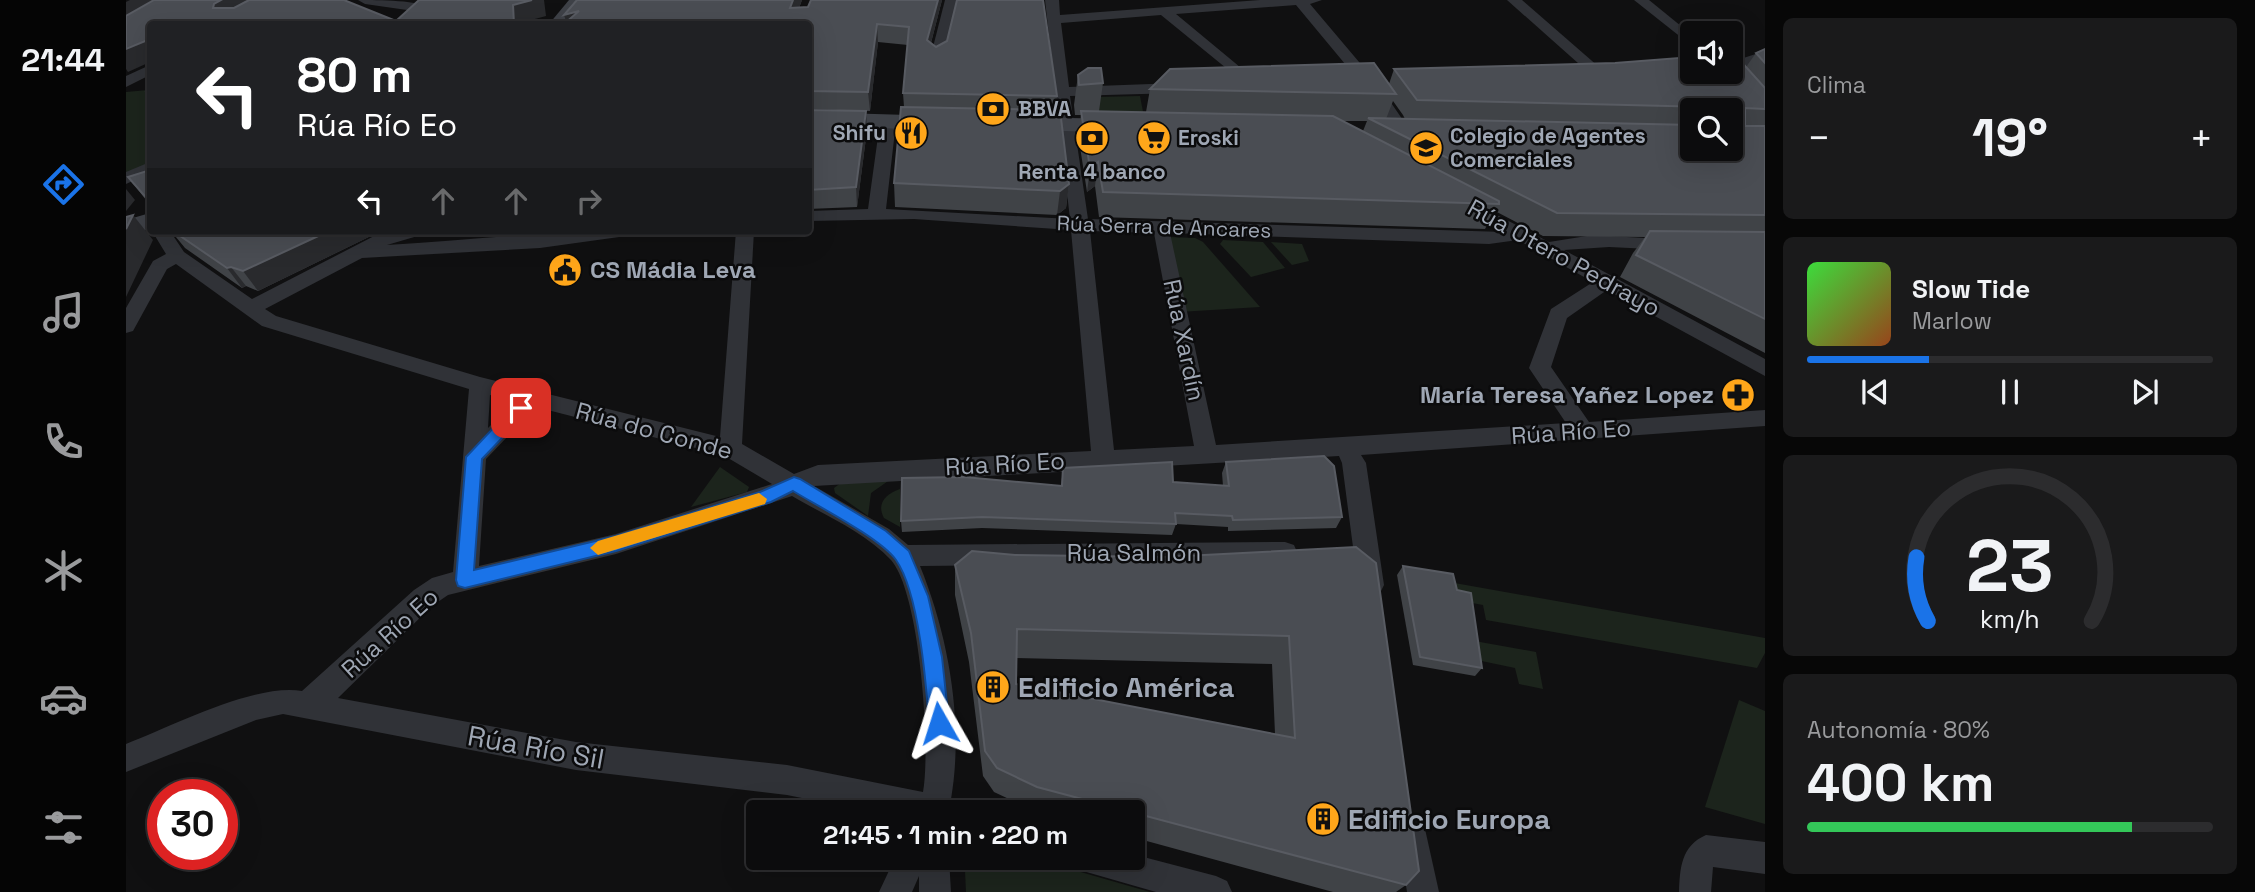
<!DOCTYPE html>
<html lang="es">
<head>
<meta charset="utf-8">
<style>
	body { margin:0; font-family:"Space Grotesk",sans-serif; background:#1a1a1b; color:#f1f3f6; height:100vh; display:flex; flex-direction:column; font-size:26px; white-space:nowrap }
	* { box-sizing:border-box; margin:0 }
	p { font-size:23px; color:#9a9b9d }
	.icon { flex:none; width:38px; height:38px; fill:none; stroke:currentColor; stroke-width:2; stroke-linecap:round; stroke-linejoin:round }
	.map { position:relative; flex:1; overflow:hidden }
	.details { display:flex; flex-direction:column; gap:18px; padding:18px; background:#070707; width:490px }
	.details>* { flex:none }
	.hud { position:absolute; left:21px; top:21px; width:665px; height:214px; border-radius:7px; box-shadow:0 7px 28px #0002,0 0 0 2px #2c2c2e; background:#202124; color:#fff; overflow:hidden }
	.buttons { position:absolute; left:1554px; top:21px; display:grid; gap:14px }
	.buttons a { display:grid; place-items:center; width:63px; height:63px; border-radius:7px; background:#0c0c0d; box-shadow:0 7px 28px #0002,0 0 0 2px #2c2c2e; font-size:35px }
	.speed { position:absolute; left:21px; top:779px; display:flex; gap:14px; font-size:35px; font-weight:700; text-align:center }
	.speed>* { display:grid; place-content:center; width:91px; height:91px; border-radius:50%; background:#0c0c0d; box-shadow:0 7px 28px #0002,0 0 0 2px #2c2c2e; line-height:1 }
	.speed .limit { border:10px solid #d22; background:#fff; color:#111 }
	.pin { position:absolute; display:grid; place-items:center; width:60px; height:60px; color:#fff; margin:-30px; border-radius:14px; box-shadow:0 4px 10px #0006 }
	.me { position:absolute; width:77px; margin:-38px; rotate:354deg; stroke-linejoin:round; filter:drop-shadow(0 0 5px #0008) }
	.turn { display:flex; align-items:center; gap:24px; height:147px; padding:0 35px; font-size:32px }
	.turn .icon { width:91px; height:91px; stroke-width:2.5 }
	.turn b { display:block; font-size:49px; line-height:60px }
	.lanes { display:flex; align-items:center; height:66px; padding:0 35px; background:#0003; justify-content:center; gap:35px; direction:ltr }
	.lanes .off { opacity:.35 }
	.big { font-size:52px; font-weight:700; line-height:1.1 }
	.details .card { flex:1; display:flex; flex-direction:column; justify-content:center; gap:10px; min-width:0; padding:0 24px; border-radius:10px; background:#1a1a1b }
	.details .dial { align-items:center; gap:0 }
	.dial svg { height:182px; overflow:visible; fill:none; stroke:#2c2c2e; stroke-width:7; stroke-linecap:round; text-anchor:middle }
	.dial text { fill:#f1f3f6; stroke:none }
	.song { display:flex; align-items:center; gap:21px }
	.cover { width:84px; height:84px; border-radius:10px; background:linear-gradient(135deg,hsl(120 70% 55%),hsl(20 70% 35%)) }
	.played { height:7px; border-radius:4px; background:linear-gradient(90deg,#1a73e8 30%,#2c2c2e 30%) }
	.keys { display:flex; justify-content:space-around; direction:ltr }
	.heat { display:flex; justify-content:space-between; align-items:center; font-size:38px; direction:ltr }
	.charge { height:10px; border-radius:5px; background:linear-gradient(90deg,#34c759 80%,#2c2c2e 0) }
	.trip { position:absolute; left:620px; top:800px; width:399px; height:70px; border-radius:7px; background:#0c0c0d; box-shadow:0 7px 28px #0002,0 0 0 2px #2c2c2e; font-weight:700; line-height:70px; text-align:center }
	main { display:flex; flex:1; min-height:0 }
	.menu { display:flex; flex-direction:column; width:126px; justify-content:space-around; align-items:center; background:#050505; color:#9a9b9d }
	.menu .icon { width:49px; height:49px }
	.menu .selected { color:#1a73e8 }
	.menu b { font-size:32px; color:#f1f3f6 }
	.map>svg:first-child { display:block }
	.green { fill:#1c241c }
	.lines { fill:none; stroke-linecap:round; stroke-linejoin:round }
	.street { fill:#303237; fill-rule:evenodd }
	.secondary { fill:#3e4147; fill-rule:evenodd }
	.wall { fill:#404347; fill-rule:evenodd }
	.shaded-wall { fill:#292a2d }
	.building { fill:#4a4d53; stroke:#585b62; stroke-width:2; fill-rule:evenodd }
	.route { fill:#1a73e8; stroke:#114b97; stroke-width:2 }
	.slow { fill:#f59e0b }
	.labels { text-anchor:middle; stroke-width:5; stroke-linejoin:round; paint-order:stroke }
	.far-poi-label { font-size:21px; font-weight:bold; fill:#9fa7b4; stroke:#0b0b0c; text-anchor:start }
	.far-street-label { font-size:21px; fill:#9fa7b4; stroke:#0b0b0c }
	.street-label { font-size:24px; fill:#9fa7b4; stroke:#0b0b0c }
	.poi-label { font-size:24px; font-weight:bold; fill:#9fa7b4; stroke:#0b0b0c; text-anchor:start }
	.near-poi-label { font-size:28px; font-weight:bold; fill:#9fa7b4; stroke:#0b0b0c; text-anchor:start }
	.near-street-label { font-size:28px; fill:#9fa7b4; stroke:#0b0b0c }
</style>
</head>
<body>
<main>
<nav class="menu">
<b>21:44</b>
<svg class="icon selected" aria-label="directions" viewBox="0 0 24 24"><path d="M12 3l9 9-9 9-9-9zM9 14v-3h6M13 9l2 2-2 2"/></svg>
<svg class="icon" aria-label="music" viewBox="0 0 24 24"><path d="M9 18V5l10-2v13"/><circle cx="6" cy="18" r="3"/><circle cx="16" cy="16" r="3"/></svg>
<svg class="icon" aria-label="phone" viewBox="0 0 24 24"><path d="M5 4h4l2 5-3 2q2 4 5 5l2-3 5 2v4C11 20 4 13 5 4z"/></svg>
<svg class="icon" aria-label="climate" viewBox="0 0 24 24"><path d="M12 3v18M4 7l16 10M4 17L20 7"/></svg>
<svg class="icon" aria-label="car" viewBox="0 0 24 24"><path d="M5 17H2v-5l4-1 3-4h7l3 4 3 1v5h-3M9 17h6M6 11h13"/><circle cx="7" cy="17" r="2"/><circle cx="17" cy="17" r="2"/></svg>
<svg class="icon" aria-label="filters" viewBox="0 0 24 24"><path d="M4 7h16M4 17h16"/><circle cx="9" cy="7" r="2"/><circle cx="15" cy="17" r="2"/></svg>
</nav>
<div class="map">
<svg width="1639" height="892" viewBox="0 0 1639 892">
	<rect width="100%" height="100%" fill="#101011"/>
	<g class="green">
		<polygon points="22,90 24,165 0,176 0,92"/>
		<polygon points="1014,96 1018,117 973,117 971,97"/>
		<polygon points="1043,237 1069,238 1077,242 1134,307 1053,312"/>
		<polygon points="1097,240 1137,242 1159,268 1125,277 1094,244"/>
		<polygon points="1145,242 1176,244 1183,261 1166,265"/>
		<polygon points="594,467 623,487 621,492 565,507"/>
		<polygon points="765,479 745,493 742,516 709,493 708,488 715,483"/>
		<path d="M774 489V527L758 518C750 503 760 494 774 489Z"/>
		<polygon points="1323,582 1639,638 1639,653 1631,668 1360,620 1357,605 1324,599"/>
		<polygon points="1343,640 1410,652 1417,689 1393,684 1389,668 1346,659"/>
		<polygon points="1613,700 1639,711 1639,824 1579,807"/>
		<polygon points="843,858 906,858 1024,892 840,892 839,871"/>
	</g>
	<g class="lines">
		<g class="street">
			<path d="M232 0C254 0 292 0 309 9L302 13 239 4Z"/>
			<polygon points="819,0 833,0 818,59 811,63 804,59"/>
			<path d="M919 0H933L934 15 1134 0H1196L1184 4 1255 88 1285 132 1283 135H1271L1244 94 1170 5 1050 14 1132 82 1135 85 1127 90 1035 15 935 23 943 87 1052 83 1060 88 1052 93 944 96 962 219 1378 232 1332 207 1329 203 1338 198 1423 242 1467 235 1552 240 1554 244 1552 248 1545 250 1483 247 1438 250 1639 359V376L1481 290 1441 318 1425 367 1463 422 1639 410V426L1235 455 1240 463 1258 585 1254 593 1245 596 1236 593 1232 585 1216 463 1213 456 688 486 763 529 782 545 1159 542 1168 545 1171 552 1168 559 1159 562 794 566C823 637 838 723 825 799L831 801 835 812H745L661 795 450 770 157 714 130 720 0 772V744C47 726 129 683 176 691L288 590 306 578 327 572 343 389 136 326 50 264 41 269 7 331 0 333V308L27 261 40 254 26 231H44L58 252 126 299 254 233 298 231 295 235 261 245C341 240 422 231 502 231L493 237 414 248 236 258 139 309 150 316 354 377 594 437 610 231H628L616 444 668 474 692 465 965 451 945 230 788 219 682 221V211L742 209 754 122 762 117 770 122 760 209 944 219ZM964 231 1028 233 1068 446 988 450ZM1044 233 1363 244 1392 240 1467 282 1425 309 1403 368 1440 423 1090 445ZM364 395 388 402 362 428ZM410 407 597 455 646 484 490 534 353 566 360 459ZM666 496C698 515 739 532 765 560 794 593 805 748 797 792L661 765 450 742 212 698 306 606 322 595 490 554Z"/>
			<polygon points="1381,0 1396,0 1481,74 1481,80 1471,80"/>
			<polygon points="1508,0 1523,0 1566,35 1566,46"/>
			<polygon points="1639,51 1639,60 1605,71 1605,62"/>
			<polygon points="24,65 24,75 0,87 0,76"/>
			<polygon points="24,162 24,173 0,184 0,172"/>
			<polygon points="1288,825 1299,829 1313,892 1281,892 1273,840 1277,829"/>
			<path d="M1580 835 1639 842V874L1587 867 1585 892H1553C1554 868 1555 846 1580 835Z"/>
			<polygon points="1006,854 1090,876 1101,881 1106,892 1030,892 950,869 945,858 1006,858"/>
			<polygon points="769,858 823,858 825,892 793,892 793,876 786,892 753,892"/>
		</g>
		<g class="secondary">
			<polygon points="443,0 462,0 442,24 423,24"/>
			<polygon points="682,112 816,116 827,123 816,130 682,126"/>
			<polygon points="892,117 995,119 1006,126 995,133 884,129 881,124 884,119"/>
			<polygon points="24,213 24,229 0,236 0,220"/>
		</g>
	</g>
	<g class="wall">
		<polygon points="451,0 676,0 673,8 682,7 685,0 816,0 805,43 810,47 931,96 930,110 943,184 940,208 931,215 769,207 768,183 778,107 777,93 782,45 752,42 744,111 682,109 682,24 441,22 438,15"/>
		<path d="M1639 49V353L1494 277 1507 253 1519 237 1417 236 1369 211 1359 229 973 217 969 186 961 192 952 134 955 115H949L948 105 952 75 977 83 973 111 1020 112 1024 89 1263 84 1268 69 1620 67 1630 53ZM1267 101 1277 115 1279 119H1260ZM1566 110H1605L1566 149ZM1216 121H1241L1237 131Z"/>
		<polygon points="682,110 740,111 741,130 731,207 682,209"/>
		<polygon points="24,170 24,205 2,177"/>
		<polygon points="45,231 255,231 132,291 120,286 116,288 59,248"/>
		<polygon points="1100,462 1216,517 1210,528 1102,531 1102,527 1050,524 1046,535 856,528 776,532 775,521 935,486 937,468 1047,482 1097,486 1096,473"/>
		<path d="M1230 547 1280 885 1270 892H1207L1006 837V812H913L906 810 868 792 857 776 843 662 829 595V565L889 555 1039 557ZM890 658 1146 664 1149 734 890 684Z"/>
		<polygon points="1277,566 1331,590 1356,668 1349,676 1287,665 1271,575"/>
	</g>
	<g class="shaded-wall">
		<polygon points="4,0 43,0 0,28 0,2"/>
		<polygon points="95,0 137,0 99,22 87,8 88,4"/>
		<polygon points="406,0 418,0 420,16 394,23 394,24 388,24 387,5"/>
		<polygon points="667,0 676,0 667,24 664,8"/>
		<polygon points="812,0 816,0 801,58 801,40"/>
		<polygon points="453,11 441,24 438,15"/>
		<polygon points="751,24 752,42 744,111 742,92"/>
		<polygon points="24,39 24,62 2,72 0,69 0,49"/>
		<polygon points="740,111 741,130 731,207 730,187"/>
		<polygon points="972,162 969,186 961,192 964,168"/>
		<polygon points="943,184 940,208 931,215 934,191"/>
		<polygon points="0,189 9,200 0,211"/>
		<polygon points="7,215 27,240 0,297 0,229"/>
		<polygon points="203,231 255,231 132,291 117,271"/>
		<polygon points="105,267 120,286 116,288 101,268"/>
	</g>
	<g class="building">
		<polygon points="28,0 95,0 88,4 87,8 108,8 123,0 218,0 270,21 293,0 406,0 387,5 388,24 24,24 24,39 0,49 0,16"/>
		<polygon points="451,0 667,0 664,8 682,7 685,0 812,0 801,40 810,47 821,41 831,0 917,0 931,96 777,93 783,27 751,24 742,92 682,91 682,24 438,24 453,11 438,15"/>
		<polygon points="1639,49 1639,63 1630,53"/>
		<polygon points="1605,56 1611,57 1639,88 1639,109 1619,108 1619,126 1639,126 1639,215 1431,213 1242,118 1566,125 1566,149 1605,149 1605,110 1583,110 1583,107 1291,100 1268,69 1489,63 1566,57 1566,72 1605,72"/>
		<polygon points="1248,63 1270,94 1024,89 1044,69"/>
		<polygon points="962,68 975,68 977,83 953,85 952,75"/>
		<polygon points="24,91 24,109 20,92"/>
		<polygon points="775,107 934,110 943,184 934,191 768,183"/>
		<polygon points="682,110 740,111 730,187 682,190"/>
		<polygon points="955,111 1207,116 1373,201 1373,204 977,192 972,162 964,168"/>
		<polygon points="24,170 24,202 2,177"/>
		<polygon points="7,215 0,229 0,217"/>
		<polygon points="47,231 203,231 117,271 105,267 101,268"/>
		<polygon points="1524,231 1639,232 1639,319 1510,255"/>
		<polygon points="1198,456 1208,466 1216,517 1107,520 1106,516 1049,513 1050,524 856,517 775,521 776,478 838,477 936,486 937,468 1046,462 1047,482 1103,486 1100,462"/>
		<path d="M1230 547 1250 563 1293 871 1280 885 911 787 871 768 859 751 845 633 829 565 846 551 889 555 1039 557ZM891 629 1163 636 1169 738 890 684Z"/>
		<polygon points="1277,566 1327,574 1331,590 1345,593 1356,668 1294,657"/>
	</g>
	<path class="route" d="M395 402 401 404V412L356 459 348 570 490 536 634 492 668 477 674 479 760 531 783 551 802 596 816 657 823 723 820 730 813 732 806 730 803 723C800 683 793 593 770 560 754 538 693 507 667 491L645 502 490 551 339 588 332 586 330 580 340 457 390 404Z"/>
	<polygon class="slow" points="633,493 641,499 639,504 472,555 464,548 472,541"/>
	<defs>
		<g id="bank-disc" transform="scale(1.75)"><circle r="9.5" fill="#ffa61a" stroke="#0b0b0c"/><path d="M-6-4H6V4H-6ZM0-2.3a2.3 2.3 0 1 0 0 4.6a2.3 2.3 0 1 0 0-4.6Z" fill="#111"/></g>
		<g id="restaurant-disc" transform="scale(1.75)"><circle r="9.5" fill="#ffa61a" stroke="#0b0b0c"/><path d="M-5-6h1v4h1v-4h1v4h1v-4h1v5L-1.5 .5V6h-2V.5L-5-1ZM5-6V6H3V1.5H1.5Q1.5-4 5-6Z" fill="#111"/></g>
		<g id="supermarket-disc" transform="scale(1.75)"><circle r="9.5" fill="#ffa61a" stroke="#0b0b0c"/><path d="M-6-5.5h2.5l.6 2H6L4.5 2H-2.5L-4.4-4H-6ZM-1.5 3.2a1.3 1.3 0 1 0 .1 0ZM3 3.2a1.3 1.3 0 1 0 .1 0Z" fill="#111"/></g>
		<g id="university-disc" transform="scale(1.75)"><circle r="9.5" fill="#ffa61a" stroke="#0b0b0c"/><path d="M0-5L7-2L0 1L-7-2ZM-4 1L0 2.5L4 1V4Q0 6-4 4Z" fill="#111"/></g>
		<g id="civic-disc" transform="scale(1.75)"><circle r="9.5" fill="#ffa61a" stroke="#0b0b0c"/><path d="M-.6-6.5H3V-4.5H.6V-3L4-1V1h2V6H-6V1h2V-1L-.6-3ZM-1.2 2.5V6h2.4V2.5Z" fill="#111"/></g>
		<g id="pharmacy-disc" transform="scale(1.75)"><circle r="9.5" fill="#ffa61a" stroke="#0b0b0c"/><path d="M-2-6h4v4h4v4h-4v4h-4v-4h-4v-4h4Z" fill="#111"/></g>
		<g id="building-disc" transform="scale(1.75)"><circle r="9.5" fill="#ffa61a" stroke="#0b0b0c"/><path d="M-4-6H4V6H1V3H-1V6H-4ZM-2.5-4.3h1.7v1.8h-1.7ZM.8-4.3h1.7v1.8H.8ZM-2.5-1h1.7V.8h-1.7ZM.8-1h1.7V.8H.8Z" fill="#111"/></g>
	</defs>
	<g fill-rule="evenodd">
		<use href="#bank-disc" x="867" y="109"/>
		<use href="#restaurant-disc" x="785" y="133"/>
		<use href="#bank-disc" x="966" y="138"/>
		<use href="#supermarket-disc" x="1028" y="138"/>
		<use href="#university-disc" x="1300" y="148"/>
		<use href="#civic-disc" x="439" y="270"/>
		<use href="#pharmacy-disc" x="1612" y="395"/>
		<use href="#building-disc" x="867" y="687"/>
		<use href="#building-disc" x="1197" y="819"/>
	</g>
	<g class="labels">
		<g class="far-poi-label">
			<text x="892" y="116">BBVA</text>
			<text x="760" y="140" text-anchor="end">Shifu</text>
			<text x="1324" y="143">Colegio de Agentes<tspan x="1324" dy="24">Comerciales</tspan></text>
			<text x="1052" y="145">Eroski</text>
			<text x="966" y="179" text-anchor="middle">Renta 4 banco</text>
		</g>
		<g class="far-street-label">
			<text transform="translate(1038 227) rotate(2)" y="7">Rúa Serra de Ancares</text>
		</g>
		<g class="street-label">
			<text transform="translate(1438 258) rotate(29)" y="8">Rúa Otero Pedrayo</text>
			<text transform="translate(1058 340) rotate(78)" y="8">Rúa Xardín</text>
			<text transform="translate(528 431) rotate(15)" y="8">Rúa do Conde</text>
			<text transform="translate(1445 432) rotate(-4)" y="8">Rúa Río Eo</text>
			<text transform="translate(879 464) rotate(-3)" y="8">Rúa Río Eo</text>
			<text x="1008" y="561">Rúa Salmón</text>
			<text transform="translate(264 633) rotate(-42)" y="8">Rúa Río Eo</text>
		</g>
		<g class="poi-label">
			<text x="464" y="278">CS Mádia Leva</text>
			<text x="1588" y="403" text-anchor="end">María Teresa Yañez Lopez</text>
		</g>
		<g class="near-poi-label">
			<text x="892" y="697">Edificio América</text>
			<text x="1222" y="829">Edificio Europa</text>
		</g>
		<g class="near-street-label">
			<text transform="translate(410 747) rotate(10)" y="10">Rúa Río Sil</text>
		</g>
	</g>
</svg>
<div class="buttons">
<a><svg class="icon" aria-label="sound" viewBox="0 0 24 24"><path d="M4 9h4l5-4v14l-5-4H4zM17 9q2 3 0 6"/></svg></a>
<a><svg class="icon" aria-label="search" viewBox="0 0 24 24"><circle cx="10" cy="10" r="6"/><path d="M15 15l6 6"/></svg></a>
</div>
<div class="speed"><div class="limit">30</div></div>
<div class="pin" style="left:395px;top:408px;background:#d93025"><svg class="icon" aria-label="arrive" viewBox="0 0 24 24"><path d="M6 21V4h12l-3 4 3 4H6"/></svg></div>
<svg class="me" style="left:813px;top:723px" viewBox="-20 -20 40 40"><path d="M0-17L14 15 0 8-14 15z" fill="#1a73e8" stroke="#fff" stroke-width="4"/></svg>
<div class="trip">21:45 · 1 min · 220 m</div>
<div class="hud">
<div class="turn"><svg class="icon" aria-label="left" viewBox="0 0 24 24"><path d="M17 20v-9H6M10 6l-5 5 5 5"/></svg><div><b>80 m</b>Rúa Río Eo</div></div>
<div class="lanes"><svg class="icon" aria-label="left" viewBox="0 0 24 24"><path d="M17 20v-9H6M10 6l-5 5 5 5"/></svg><svg class="icon off" aria-label="ahead" viewBox="0 0 24 24"><path d="M12 20V5M6 11l6-6 6 6"/></svg><svg class="icon off" aria-label="ahead" viewBox="0 0 24 24"><path d="M12 20V5M6 11l6-6 6 6"/></svg><svg class="icon off" aria-label="right" viewBox="0 0 24 24"><path d="M7 20v-9h11M14 6l5 5-5 5"/></svg></div>
</div>
</div>
<section class="details">
<div class="card"><p>Clima</p>
<div class="heat"><a>−</a><b class="big">19°</b><a>+</a></div>
</div>
<div class="card">
<div class="song"><i class="cover"></i><div><b>Slow Tide</b><p>Marlow</p></div></div>
<div class="played"></div>
<div class="keys"><svg class="icon" aria-label="previous" viewBox="0 0 24 24"><path d="M18 5L8 12l10 7zM5 5v14"/></svg><svg class="icon" aria-label="pause" viewBox="0 0 24 24"><path d="M8 5v14M16 5v14"/></svg><svg class="icon" aria-label="next" viewBox="0 0 24 24"><path d="M6 5l10 7-10 7zM19 5v14"/></svg></div>
</div>
<div class="card dial"><svg viewBox="0 0 100 80">
<path d="M14 69A42 42 0 1 1 86 69"/>
<path d="M14 69A42 42 0 0 1 9 41" stroke="#1a73e8"/>
<text x="50" y="56" font-size="32" font-weight="700">23</text>
<text x="50" y="72" font-size="11">km/h</text>
</svg></div>
<div class="card"><p>Autonomía · 80%</p><b class="big">400 km</b><div class="charge"></div></div>
</section>
</main>
</body>
</html>
